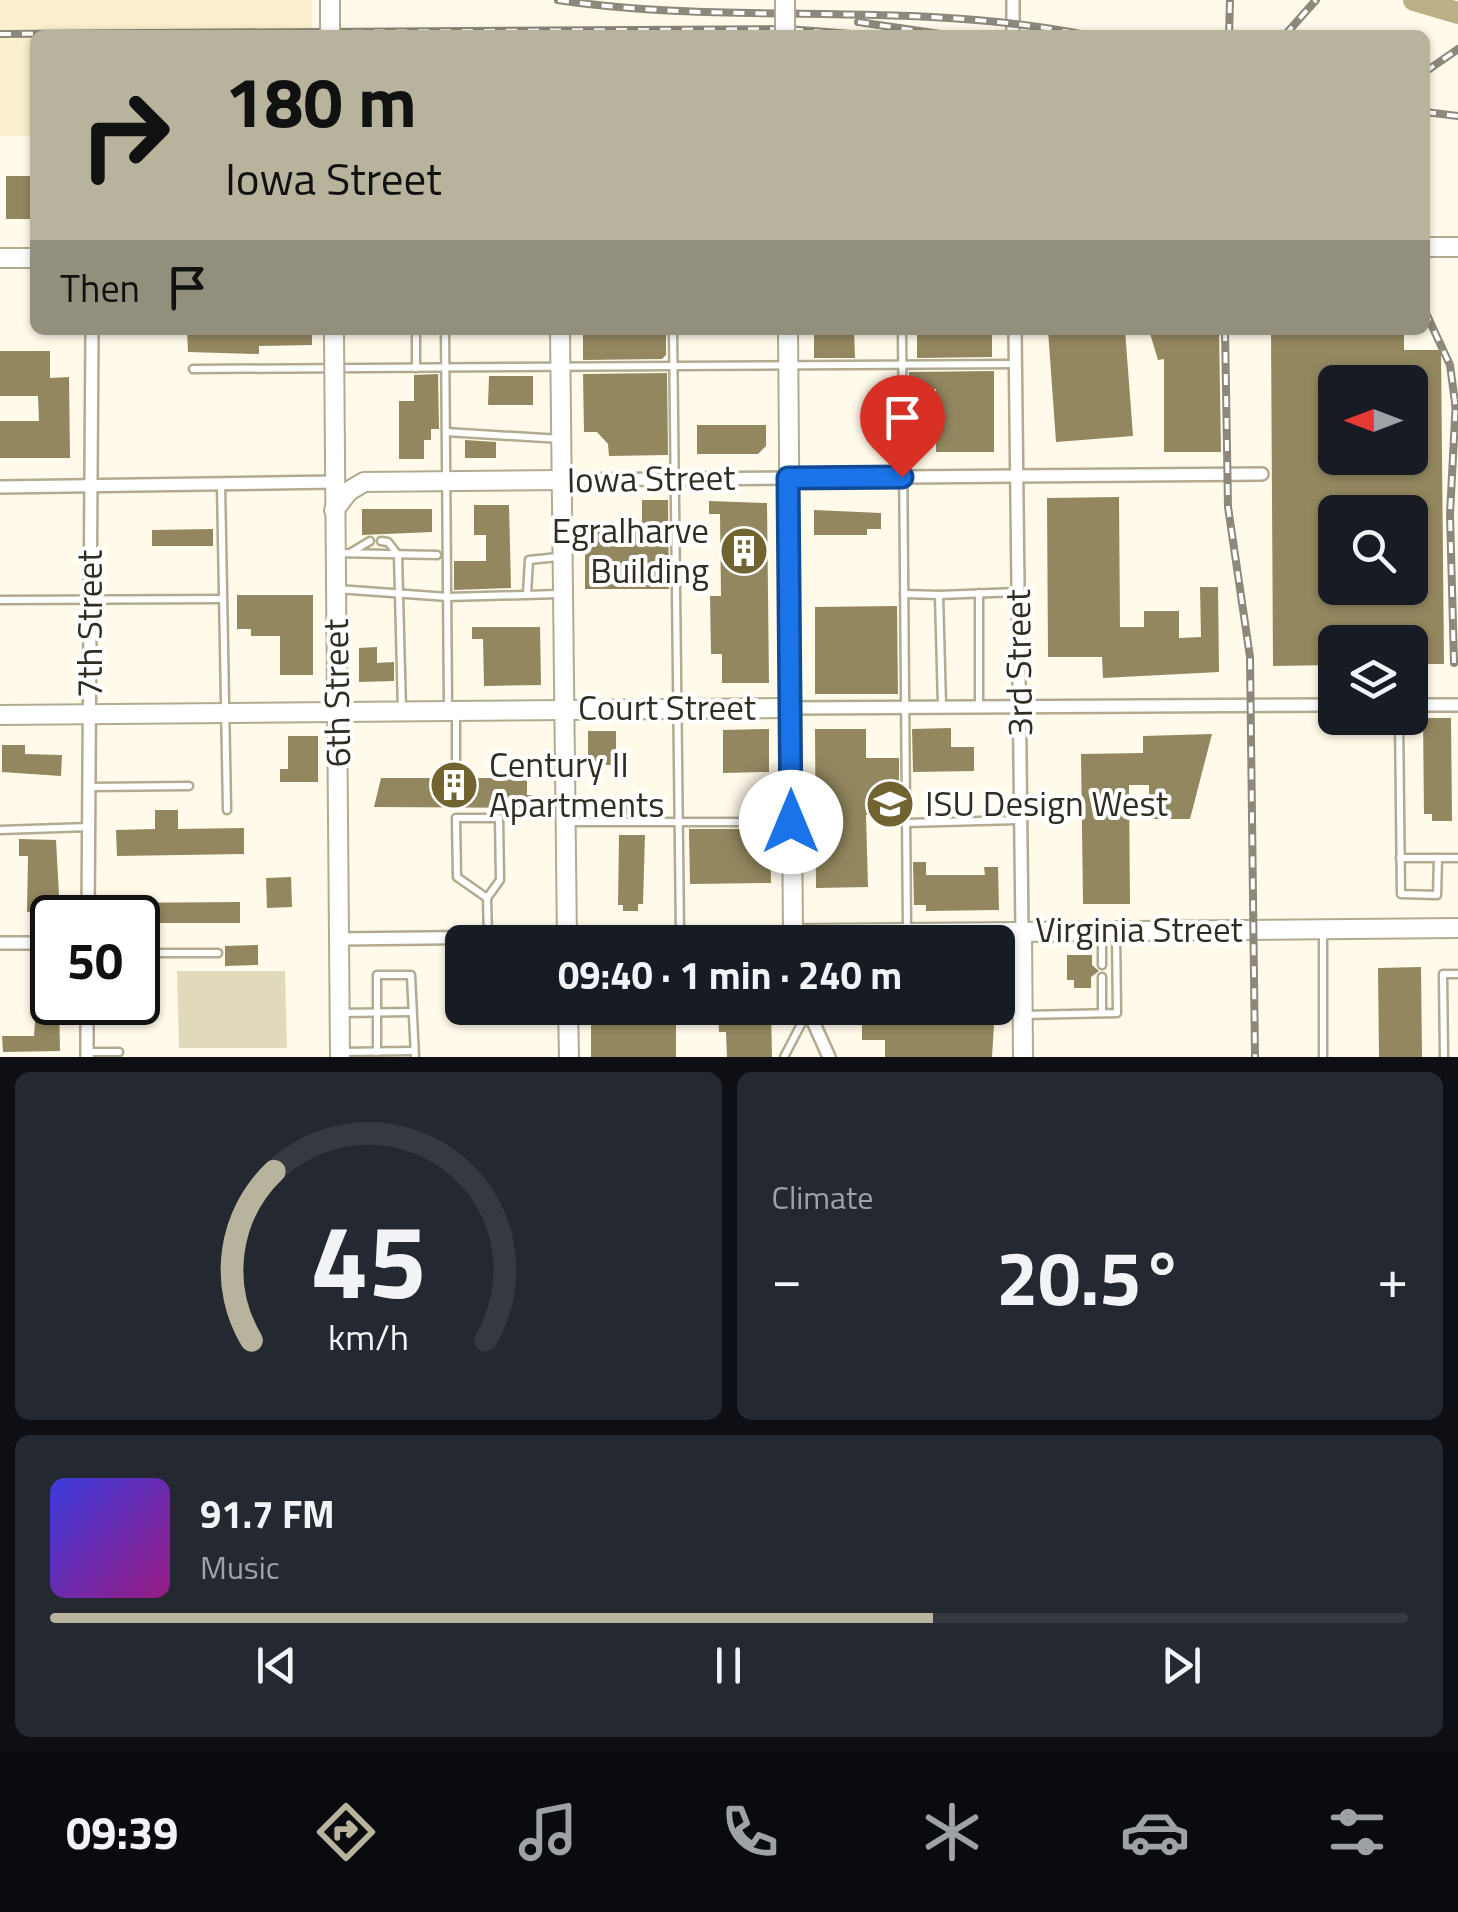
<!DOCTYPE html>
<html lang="en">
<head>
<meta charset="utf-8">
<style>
	body { margin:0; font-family:"Titillium Web",sans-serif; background:#242831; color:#f1f3f6; height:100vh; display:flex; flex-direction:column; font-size:38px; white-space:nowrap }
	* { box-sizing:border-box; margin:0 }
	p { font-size:32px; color:#9ea1a6 }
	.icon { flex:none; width:55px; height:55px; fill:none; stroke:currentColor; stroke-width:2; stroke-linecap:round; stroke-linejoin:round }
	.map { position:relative; height:1057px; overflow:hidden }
	.sheet { display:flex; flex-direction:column; gap:15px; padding:15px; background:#0d0f14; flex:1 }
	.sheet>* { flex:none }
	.banner { position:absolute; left:30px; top:30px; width:1400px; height:305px; border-radius:15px; box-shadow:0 2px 8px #0004; background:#b8b39d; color:#111; overflow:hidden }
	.needle { width:65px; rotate:270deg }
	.buttons { position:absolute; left:1318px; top:365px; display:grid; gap:20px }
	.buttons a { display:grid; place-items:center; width:110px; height:110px; border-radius:15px; background:#171b24; box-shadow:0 2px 8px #0004; font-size:50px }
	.speed { position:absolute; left:30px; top:895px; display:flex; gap:20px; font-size:50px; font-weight:700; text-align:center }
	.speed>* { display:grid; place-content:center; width:130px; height:130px; border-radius:50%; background:#171b24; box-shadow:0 2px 8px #0004; line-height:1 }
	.speed .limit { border:5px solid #111; border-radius:15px; background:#fff; color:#111 }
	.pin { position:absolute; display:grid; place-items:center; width:85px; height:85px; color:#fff; margin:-102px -42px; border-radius:50% 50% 50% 0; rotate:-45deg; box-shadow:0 0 10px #0007 }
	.pin .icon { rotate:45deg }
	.me { position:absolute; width:110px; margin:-55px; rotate:0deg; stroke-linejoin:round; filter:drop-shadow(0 0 8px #0008) }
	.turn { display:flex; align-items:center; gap:35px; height:210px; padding:0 30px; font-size:45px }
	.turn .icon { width:130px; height:130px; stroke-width:2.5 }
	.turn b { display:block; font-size:70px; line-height:85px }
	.then { display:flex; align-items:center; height:95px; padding:0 30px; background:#0003; gap:20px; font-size:38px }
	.big { font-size:75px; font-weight:700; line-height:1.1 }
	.sheet .tile { flex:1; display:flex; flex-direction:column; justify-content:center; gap:15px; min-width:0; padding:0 35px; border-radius:15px; background:#242831 }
	.sheet .dial { align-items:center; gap:0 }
	.dial svg { height:260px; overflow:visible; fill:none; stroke:#363941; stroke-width:7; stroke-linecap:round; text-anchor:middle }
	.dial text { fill:#f1f3f6; stroke:none }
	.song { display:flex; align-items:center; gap:30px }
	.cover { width:120px; height:120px; border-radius:15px; background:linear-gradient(135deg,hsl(240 70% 55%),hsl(310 70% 35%)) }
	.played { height:10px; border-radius:5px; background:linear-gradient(90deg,#b8b39d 65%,#363941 65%) }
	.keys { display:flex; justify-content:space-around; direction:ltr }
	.heat { display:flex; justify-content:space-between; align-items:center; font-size:55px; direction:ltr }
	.sheet .tiles { flex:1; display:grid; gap:15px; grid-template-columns:1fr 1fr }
	.tile:last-child { grid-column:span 2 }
	.trip { position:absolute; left:445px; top:925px; width:570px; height:100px; border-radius:15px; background:#171b24; box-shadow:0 2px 8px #0004; font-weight:700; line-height:100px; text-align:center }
	.menu { display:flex; height:160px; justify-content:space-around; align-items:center; background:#090b0e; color:#9ea1a6 }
	.menu .icon { width:70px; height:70px }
	.menu .selected { color:#b8b39d }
	.menu b { font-size:45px; color:#f1f3f6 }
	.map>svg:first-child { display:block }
	.built { fill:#faf0cd }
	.green { fill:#e1d9bb }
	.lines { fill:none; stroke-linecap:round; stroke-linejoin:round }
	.river { stroke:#baaf85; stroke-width:22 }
	.building { fill:#92875f; fill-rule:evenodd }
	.lane-casing { stroke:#b2ab91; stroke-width:11 }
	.street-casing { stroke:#b2ab91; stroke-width:16 }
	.secondary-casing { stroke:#b2ab91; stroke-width:22 }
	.lane { stroke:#fff; stroke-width:6 }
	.street { stroke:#fff; stroke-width:11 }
	.secondary { stroke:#fff; stroke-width:18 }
	.rail-casing { stroke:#8c887b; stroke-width:8 }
	.rail { stroke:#fff; stroke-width:4; stroke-dasharray:11; stroke-linecap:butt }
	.secondary-bridge-casing { stroke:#b2ab91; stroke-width:22; stroke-linecap:butt }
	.secondary-bridge { stroke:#fff; stroke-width:18 }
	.route-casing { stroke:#114b97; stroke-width:25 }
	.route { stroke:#1a73e8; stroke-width:18 }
	.labels { text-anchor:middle; stroke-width:8; stroke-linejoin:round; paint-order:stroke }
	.street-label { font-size:35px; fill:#302d23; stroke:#fff }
	.poi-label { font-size:35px; fill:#302d23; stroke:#fff; text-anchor:start }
</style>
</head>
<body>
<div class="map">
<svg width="1458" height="1057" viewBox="0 0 1458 1057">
	<rect width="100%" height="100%" fill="#fffaea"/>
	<polygon class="built" points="0,0 312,0 312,35 35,35 35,136 0,136"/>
	<polygon class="green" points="177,971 285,971 287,1048 179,1048"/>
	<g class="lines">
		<polyline class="river" points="1414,0 1458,13"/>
	</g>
	<g class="building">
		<rect x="6" y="176" width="29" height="43"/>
		<polygon points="187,330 312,330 312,345 259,346 259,354 188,352"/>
		<polygon points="612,330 666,330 666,355 662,359 583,360 583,334 612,334"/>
		<polygon points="814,330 854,330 855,358 814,358"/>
		<polygon points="917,330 992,330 992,357 917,358"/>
		<polygon points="1048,330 1125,330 1133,436 1056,442"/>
		<polygon points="1149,330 1219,330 1221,452 1164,452 1164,359 1158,360"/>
		<path d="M1271 330H1404V350H1441L1444 664H1410V642H1335V665L1273 666ZM1335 382H1410V458H1335ZM1335 512H1410V588H1335Z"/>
		<polygon points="0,351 50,351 50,378 69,377 70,458 0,458 0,421 39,421 38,396 0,396"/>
		<polygon points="994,371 994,452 936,452 936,389 909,389 909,372"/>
		<polygon points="667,373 668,455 609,456 608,444 597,432 584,432 583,374"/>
		<polygon points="438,374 439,429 431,429 431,440 424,440 424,459 399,459 399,401 414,401 414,375"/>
		<polygon points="489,376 533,376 533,405 488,405"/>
		<polygon points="697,425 766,425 766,446 758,454 697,454"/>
		<polygon points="465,440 496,442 496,458 465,458"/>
		<polygon points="1119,497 1120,627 1144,627 1144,611 1179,611 1179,638 1201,637 1200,587 1218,587 1219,672 1103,678 1102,657 1048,657 1047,498"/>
		<polygon points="642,500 668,500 669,589 585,589 585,530 642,530"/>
		<polygon points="709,501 767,503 769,683 722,683 722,654 711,654 710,596 721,596 720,514 709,514"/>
		<polygon points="474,505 509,505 511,588 454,590 454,561 486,561 486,535 474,535"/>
		<polygon points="362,509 432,509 432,532 362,535"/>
		<polygon points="814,510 881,513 881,529 867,529 867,535 814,535"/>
		<polygon points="213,529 213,546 152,546 152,530"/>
		<polygon points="237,595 313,595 313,675 280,675 280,636 251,636 251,629 237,629"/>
		<polygon points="897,606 898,694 815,694 815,607"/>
		<polygon points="472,627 540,627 541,685 484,686 483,639 472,639"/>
		<polygon points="377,647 377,663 394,662 394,681 359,682 359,648"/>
		<polygon points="1423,718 1451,718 1452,821 1432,821 1432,814 1424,814"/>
		<polygon points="951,728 951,747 974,747 974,771 913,772 912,729"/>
		<polygon points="769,729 769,772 723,773 723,730"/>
		<polygon points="815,729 866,729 866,758 899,758 899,815 866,815 868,887 816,888"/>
		<rect x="588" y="731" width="28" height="34"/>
		<polygon points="1212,734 1190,819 1149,819 1149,785 1129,785 1130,904 1083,904 1081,754 1143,753 1143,736"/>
		<polygon points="288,736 318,736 318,782 280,782 280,769 288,769"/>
		<polygon points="2,745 25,745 25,754 62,755 61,776 2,772"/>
		<polygon points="381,778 449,778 455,785 463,778 527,778 527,795 533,795 534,808 374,807"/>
		<rect x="601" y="797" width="31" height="18"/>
		<polygon points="155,810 178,810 178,829 244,828 244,854 117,856 116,830 155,829"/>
		<polygon points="689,829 770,829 771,883 690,884"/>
		<polygon points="619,835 645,835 643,904 638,904 638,911 623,911 623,905 618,905"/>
		<polygon points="19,839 56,840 60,913 27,912 28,856 19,856"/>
		<polygon points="913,862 926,862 926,875 985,875 984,867 998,867 999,910 926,911 926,905 914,905"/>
		<polygon points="291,877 292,907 267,908 266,878"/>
		<polygon points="240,902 240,923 138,923 138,918 109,918 109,903"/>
		<polygon points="258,945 258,965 225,966 225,946"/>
		<polygon points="1067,955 1092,955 1092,965 1099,971 1091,977 1091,988 1074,988 1074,980 1067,980"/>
		<polygon points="1421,967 1422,1057 1379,1057 1378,968"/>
		<polygon points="52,976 52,1002 59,1002 60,1051 3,1052 2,1036 34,1036 38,977"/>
		<rect x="591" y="1008" width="85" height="49"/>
		<polygon points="718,1008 771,1008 772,1057 727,1057 726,1032 719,1032"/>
		<polygon points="862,1008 995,1008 992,1057 885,1057 885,1040 862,1040"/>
	</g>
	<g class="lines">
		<g class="lane-casing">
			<g id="lane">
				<polyline points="416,330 416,368"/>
				<polyline points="445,330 448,709"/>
				<polyline points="673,330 680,934"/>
				<polyline points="902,330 907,931"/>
				<polyline points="193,369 1016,364"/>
				<polyline points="446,432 561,439"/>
				<polyline points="221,484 227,810"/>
				<polyline points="381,541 388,542 398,555 402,711"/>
				<polyline points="337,553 437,555"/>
				<polyline points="350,553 370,541"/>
				<polyline points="337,589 448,597 559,594"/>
				<polyline points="527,594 529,560 558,557"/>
				<polyline points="904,594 939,595 942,706"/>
				<polyline points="939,595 1018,592"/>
				<polyline points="0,600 222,599"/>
				<polyline points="979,706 979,593"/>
				<polyline points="456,713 456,778"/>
				<polyline points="1399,718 1401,894 1437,895 1438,858"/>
				<polyline points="90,787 189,786"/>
				<polyline points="568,822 790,822"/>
				<polyline points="906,823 1020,820"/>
				<polyline points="0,830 89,827"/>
				<polyline points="1400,858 1458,858"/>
				<polyline points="487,898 457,877 456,818 499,818 500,880 487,898 488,936"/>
				<polyline points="1102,932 1102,965"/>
				<polyline points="1323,933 1323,1057"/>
				<polyline points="138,953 218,953"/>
				<polyline points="1102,977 1102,1013"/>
				<polyline points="342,1013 411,1012"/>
				<polyline points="1024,1015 1117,1013 1116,934"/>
				<polyline points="88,1052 119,1052"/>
				<polyline points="341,1052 411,1051"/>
				<polyline points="377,1052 377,975 411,975 415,1057"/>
				<polyline points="784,1057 808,1011"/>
				<polyline points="1444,1057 1443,974 1458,974"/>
			</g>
		</g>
		<g class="street-casing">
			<g id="street">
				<polyline points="1013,0 1013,35"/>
				<polyline points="1015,330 1022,931"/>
				<polyline points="563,480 1262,474"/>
				<polyline points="0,487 334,482"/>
				<polyline points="1410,705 1458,705"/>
				<polyline points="791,708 1335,705"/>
				<polyline points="88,918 92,330"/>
				<polyline points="339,939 793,934 793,938"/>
				<polyline points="0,943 52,943"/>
				<polyline points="807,1008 829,1057"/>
				<polyline points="87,1057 87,1002"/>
			</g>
		</g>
		<g class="secondary-casing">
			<g id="secondary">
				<polyline points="1425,247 1458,247"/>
				<polyline points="0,258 35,258"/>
				<polyline points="560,330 567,942"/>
				<polyline points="788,330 793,934 1458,928"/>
				<polyline points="335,459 340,1057"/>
				<polyline points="334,510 349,491 364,482 563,480"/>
				<polyline points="0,715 791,708"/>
				<polyline points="1022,931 1023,1057"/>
				<polyline points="568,1008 569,1057"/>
			</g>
		</g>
		<use href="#lane" class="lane"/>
		<use href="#street" class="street"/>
		<use href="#secondary" class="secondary"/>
		<g class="rail-casing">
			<g id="rail">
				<path d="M558 0C733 26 912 0 1086 35"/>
				<polyline points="858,22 947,35"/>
				<polyline points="0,34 787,29 864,35"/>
				<polyline points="1229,35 1230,0"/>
				<polyline points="1285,35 1316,0"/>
				<polyline points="1425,72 1458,49"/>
				<polyline points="1425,112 1458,116"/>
				<polyline points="1425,311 1450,365 1456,410"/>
				<polyline points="1225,330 1228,507 1250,657 1255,1057"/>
				<polyline points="1454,663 1450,514 1456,399"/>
			</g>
		</g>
		<use href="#rail" class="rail"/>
		<g class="secondary-bridge-casing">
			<g id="secondary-bridge">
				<polyline points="330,0 330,35"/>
				<polyline points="785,0 785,35"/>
				<polyline points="334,330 335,459"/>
			</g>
		</g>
		<use href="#secondary-bridge" class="secondary-bridge"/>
	</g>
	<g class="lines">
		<g class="route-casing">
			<polyline id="route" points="791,822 788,478 902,477"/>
		</g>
		<use href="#route" class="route"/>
	</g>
	<defs>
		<g id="building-disc" transform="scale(2.5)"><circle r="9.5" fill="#726431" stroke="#fff"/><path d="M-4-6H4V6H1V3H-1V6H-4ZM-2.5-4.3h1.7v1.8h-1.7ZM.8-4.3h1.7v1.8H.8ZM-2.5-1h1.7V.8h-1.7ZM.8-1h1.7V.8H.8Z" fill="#fff"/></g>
		<g id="university-disc" transform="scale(2.5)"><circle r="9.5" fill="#726431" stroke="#fff"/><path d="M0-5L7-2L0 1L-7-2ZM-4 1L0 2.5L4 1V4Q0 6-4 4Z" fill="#fff"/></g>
	</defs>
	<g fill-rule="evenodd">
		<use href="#building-disc" x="744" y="551"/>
		<use href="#building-disc" x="454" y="785"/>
		<use href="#university-disc" x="890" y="804"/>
	</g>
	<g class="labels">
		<g class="street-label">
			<text transform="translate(651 479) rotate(-1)" y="12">Iowa Street</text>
			<text transform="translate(90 624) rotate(-90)" y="12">7th Street</text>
			<text transform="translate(1019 663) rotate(-91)" y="12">3rd Street</text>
			<text transform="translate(337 693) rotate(-91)" y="12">6th Street</text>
			<text x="667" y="720">Court Street</text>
			<text x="1139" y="942">Virginia Street</text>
		</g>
		<g class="poi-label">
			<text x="709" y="543" text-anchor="end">Egralharve<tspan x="709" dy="40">Building</tspan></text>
			<text x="489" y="777">Century II<tspan x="489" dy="40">Apartments</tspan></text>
			<text x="925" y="816">ISU Design West</text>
		</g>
	</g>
</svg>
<div class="buttons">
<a><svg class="needle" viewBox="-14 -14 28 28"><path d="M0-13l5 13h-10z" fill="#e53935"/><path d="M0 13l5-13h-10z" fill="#9ea1a6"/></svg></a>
<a><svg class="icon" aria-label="search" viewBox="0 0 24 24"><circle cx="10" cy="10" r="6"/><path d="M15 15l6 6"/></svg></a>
<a><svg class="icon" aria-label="layers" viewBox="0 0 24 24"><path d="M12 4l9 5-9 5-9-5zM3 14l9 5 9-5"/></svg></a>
</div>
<div class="speed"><div class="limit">50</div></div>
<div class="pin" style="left:902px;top:477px;background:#d93025"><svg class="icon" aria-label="arrive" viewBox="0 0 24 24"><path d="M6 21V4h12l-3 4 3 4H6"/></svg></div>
<svg class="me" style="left:791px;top:822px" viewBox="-20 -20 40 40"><circle r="19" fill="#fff"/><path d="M0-13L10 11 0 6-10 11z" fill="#1a73e8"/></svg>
<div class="trip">09:40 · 1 min · 240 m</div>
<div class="banner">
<div class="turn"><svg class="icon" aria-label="right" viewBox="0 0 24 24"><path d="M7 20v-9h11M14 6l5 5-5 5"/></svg><div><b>180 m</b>Iowa Street</div></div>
<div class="then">Then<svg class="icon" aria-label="arrive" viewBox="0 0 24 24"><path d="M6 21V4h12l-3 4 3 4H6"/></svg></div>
</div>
</div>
<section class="sheet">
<div class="tiles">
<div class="tile dial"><svg viewBox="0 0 100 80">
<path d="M14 69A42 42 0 1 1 86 69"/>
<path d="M14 69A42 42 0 0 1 21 17" stroke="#b8b39d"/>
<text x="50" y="56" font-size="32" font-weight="700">45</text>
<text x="50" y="72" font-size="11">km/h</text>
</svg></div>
<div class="tile"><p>Climate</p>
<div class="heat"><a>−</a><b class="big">20.5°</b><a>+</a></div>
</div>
<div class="tile">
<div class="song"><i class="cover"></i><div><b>91.7 FM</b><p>Music</p></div></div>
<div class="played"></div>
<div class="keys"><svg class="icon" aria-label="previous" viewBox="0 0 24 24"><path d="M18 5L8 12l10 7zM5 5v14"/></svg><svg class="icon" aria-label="pause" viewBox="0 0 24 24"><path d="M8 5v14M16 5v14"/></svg><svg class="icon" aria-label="next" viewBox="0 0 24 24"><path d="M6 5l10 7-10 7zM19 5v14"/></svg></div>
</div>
</div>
</section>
<nav class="menu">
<b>09:39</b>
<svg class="icon selected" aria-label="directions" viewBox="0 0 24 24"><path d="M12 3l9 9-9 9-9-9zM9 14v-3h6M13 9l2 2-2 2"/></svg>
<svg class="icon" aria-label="music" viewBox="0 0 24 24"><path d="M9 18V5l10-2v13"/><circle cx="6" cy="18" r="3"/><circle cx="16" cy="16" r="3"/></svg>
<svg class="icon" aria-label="phone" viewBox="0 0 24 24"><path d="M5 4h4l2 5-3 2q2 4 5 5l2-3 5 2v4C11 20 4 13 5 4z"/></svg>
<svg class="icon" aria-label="climate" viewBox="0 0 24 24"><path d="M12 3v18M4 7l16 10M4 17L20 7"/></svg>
<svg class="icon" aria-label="car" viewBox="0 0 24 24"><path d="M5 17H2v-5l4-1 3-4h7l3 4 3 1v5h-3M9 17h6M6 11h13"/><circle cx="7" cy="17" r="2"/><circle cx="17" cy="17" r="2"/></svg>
<svg class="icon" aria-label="filters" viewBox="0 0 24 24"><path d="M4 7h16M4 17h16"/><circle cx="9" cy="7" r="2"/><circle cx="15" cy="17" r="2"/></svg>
</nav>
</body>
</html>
